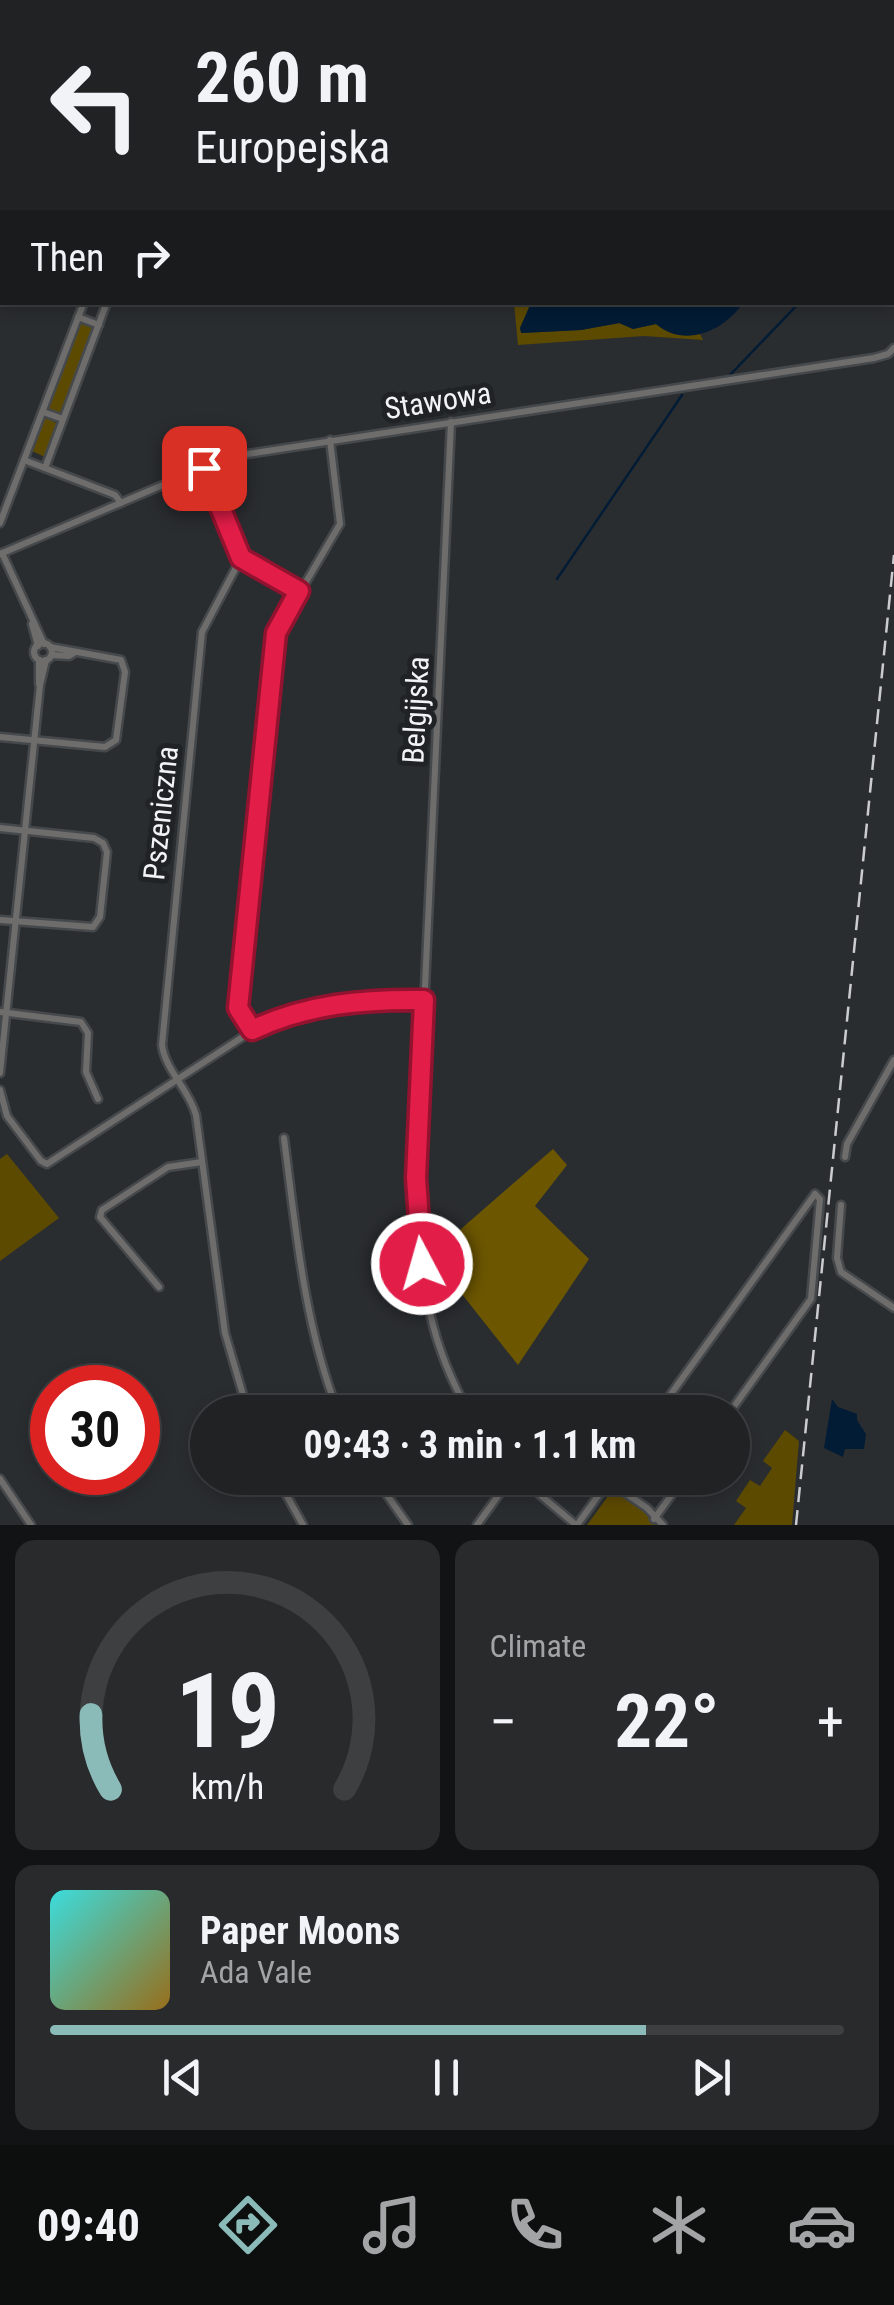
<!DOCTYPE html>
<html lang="en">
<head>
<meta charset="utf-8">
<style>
	body { margin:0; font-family:"Roboto Condensed",sans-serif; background:#282a2c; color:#f1f3f6; height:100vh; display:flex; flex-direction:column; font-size:38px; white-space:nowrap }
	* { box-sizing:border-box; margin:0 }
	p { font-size:32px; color:#a2a4a6 }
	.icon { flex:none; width:55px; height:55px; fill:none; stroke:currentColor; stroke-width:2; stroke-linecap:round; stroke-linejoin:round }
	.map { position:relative; height:1525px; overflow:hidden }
	.sheet { display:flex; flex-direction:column; gap:15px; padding:15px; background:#121314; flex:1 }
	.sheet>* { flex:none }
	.hud { position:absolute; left:0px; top:0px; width:895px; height:305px; box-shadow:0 5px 15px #0003,0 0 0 2px #3d3f41; background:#202224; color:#f1f3f6; overflow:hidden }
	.speed { position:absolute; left:30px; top:1365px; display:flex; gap:20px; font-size:50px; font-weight:700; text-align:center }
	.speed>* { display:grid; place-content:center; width:130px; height:130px; border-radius:50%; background:#202224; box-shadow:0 5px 15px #0003,0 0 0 2px #3d3f41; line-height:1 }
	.speed .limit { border:15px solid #d22; background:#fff; color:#111 }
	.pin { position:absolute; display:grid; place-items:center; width:85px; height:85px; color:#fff; margin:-42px; border-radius:20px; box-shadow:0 5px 15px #0006 }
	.me { position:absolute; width:110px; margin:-55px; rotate:354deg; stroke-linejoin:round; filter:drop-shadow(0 0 8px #0008) }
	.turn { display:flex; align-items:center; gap:35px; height:210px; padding:0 30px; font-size:45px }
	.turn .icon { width:130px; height:130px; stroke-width:2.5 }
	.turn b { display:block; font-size:70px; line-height:85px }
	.then { display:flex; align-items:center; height:95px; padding:0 30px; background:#0003; gap:20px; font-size:38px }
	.big { font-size:75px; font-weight:700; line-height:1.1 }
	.sheet .widget { flex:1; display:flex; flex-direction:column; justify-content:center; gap:15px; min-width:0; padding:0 35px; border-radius:20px; background:#282a2c }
	.sheet .dial { align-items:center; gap:0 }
	.dial svg { height:260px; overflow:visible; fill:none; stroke:#3d3f41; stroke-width:7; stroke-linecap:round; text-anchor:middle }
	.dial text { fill:#f1f3f6; stroke:none }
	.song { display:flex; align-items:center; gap:30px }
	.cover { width:120px; height:120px; border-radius:15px; background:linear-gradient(135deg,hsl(180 70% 55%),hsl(40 70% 35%)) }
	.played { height:10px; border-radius:5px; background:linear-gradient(90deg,#8bbbb9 75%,#3d3f41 75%) }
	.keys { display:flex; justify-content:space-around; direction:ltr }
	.heat { display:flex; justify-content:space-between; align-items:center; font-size:55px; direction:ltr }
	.sheet .tiles { flex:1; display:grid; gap:15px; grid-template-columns:1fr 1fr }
	.widget:last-child { grid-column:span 2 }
	.trip { position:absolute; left:190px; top:1395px; width:560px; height:100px; border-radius:50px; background:#202224; box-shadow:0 5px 15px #0003,0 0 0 2px #3d3f41; font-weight:700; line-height:100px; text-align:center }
	.tabs { display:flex; height:160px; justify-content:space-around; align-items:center; background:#0d0e0e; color:#a2a4a6 }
	.tabs .icon { width:70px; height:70px }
	.tabs .active { color:#8bbbb9 }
	.tabs b { font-size:45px; color:#f1f3f6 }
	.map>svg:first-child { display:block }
	.green { fill:#5d4a01 }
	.forest { fill:#6c5600 }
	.water { fill:#021c35 }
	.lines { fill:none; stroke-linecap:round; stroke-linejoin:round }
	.stream { stroke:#021c35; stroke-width:2.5 }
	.minor-casing { stroke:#46494c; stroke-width:11 }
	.minor { stroke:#6e6d6c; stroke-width:6 }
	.rail { stroke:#caccce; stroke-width:2.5; stroke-dasharray:15 8; stroke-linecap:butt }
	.route-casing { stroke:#92132f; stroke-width:25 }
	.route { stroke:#e11d48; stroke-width:18 }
	.labels { text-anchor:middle; stroke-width:10; stroke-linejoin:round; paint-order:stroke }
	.street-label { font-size:30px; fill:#f2f3f5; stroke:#202326 }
</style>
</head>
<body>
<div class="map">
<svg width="894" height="1525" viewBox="0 0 894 1525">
	<rect width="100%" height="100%" fill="#2a2d30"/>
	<g class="green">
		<path d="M514 303H531L520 328 522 333 581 330 620 323 633 329 656 324C668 335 685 335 700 334L703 340 644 336 518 345Z"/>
		<polygon points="81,323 94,329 64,406 65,410 58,413 49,410 47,404"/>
		<polygon points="45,417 58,424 45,457 30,450"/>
		<polygon points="7,1154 59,1218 0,1261 0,1159"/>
		<polygon points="785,1430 799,1441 792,1525 734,1525 746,1508 736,1501 750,1480 760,1486 772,1468 763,1461"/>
		<polygon points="614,1488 645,1512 656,1525 587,1525"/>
	</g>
	<polygon class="forest" points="553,1149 567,1165 535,1206 589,1259 518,1365 431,1255"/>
	<g class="water">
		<path d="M531 303V302L743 303C725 330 685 349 656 324L633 329 619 323 581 330 521 333 520 328Z"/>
		<polygon points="832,1399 838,1407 857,1414 857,1420 866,1434 864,1449 845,1449 843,1457 824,1448"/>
	</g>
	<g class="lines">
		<g class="stream">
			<polyline points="0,56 2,58"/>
			<polyline points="892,190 894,195"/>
			<polyline points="892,239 894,239"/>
			<polyline points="730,375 800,302"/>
			<polyline points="557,579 682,395"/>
		</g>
		<g class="minor-casing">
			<g id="minor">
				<polyline points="852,0 853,2"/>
				<polyline points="892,165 894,169"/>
				<polyline points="78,317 99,325"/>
				<polyline points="43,412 63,419"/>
				<path d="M451 422 415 1204C423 1284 428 1341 469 1412"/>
				<polyline points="24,460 115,495 121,503"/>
				<polyline points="45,468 107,302"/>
				<polyline points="203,468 241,558 299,591"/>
				<polyline points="0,523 84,302"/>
				<polyline points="2,553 44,644"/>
				<polyline points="0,554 203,468 241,455 874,358 888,354 894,348"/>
				<path d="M241 558 202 632 162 1045C165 1070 189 1089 196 1115L225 1333 248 1412"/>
				<polyline points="32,624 38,646"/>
				<circle cx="43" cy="652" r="9"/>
				<polyline points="52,655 69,656 74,653"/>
				<polyline points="39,660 39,684"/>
				<polyline points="0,737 105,747 116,740 125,672 121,660 50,647"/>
				<polyline points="0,828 94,838 103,843 107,852 100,917 93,927 0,920"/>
				<polyline points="0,1012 81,1022 88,1033 86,1072 98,1099"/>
				<polyline points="252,1030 237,1000 276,633 340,524 330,440"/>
				<polyline points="0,1073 40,685 46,660"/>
				<polyline points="0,1090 7,1116 41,1161 47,1164 258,1027 307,1010 349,1002 424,1000"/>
				<path d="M284 1138C296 1231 304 1324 338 1412"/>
				<polyline points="845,1157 847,1144 894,1060"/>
				<polyline points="841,1205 837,1258 841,1272 894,1308"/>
				<polyline points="159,1287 100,1217 102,1210 168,1167 202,1162"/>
				<polyline points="658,1412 815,1194"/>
				<polyline points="730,1412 811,1299 820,1199 815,1194"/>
				<polyline points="277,1478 303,1525"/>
				<polyline points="375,1478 408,1525"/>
				<polyline points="520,1478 576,1525"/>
				<polyline points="0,1479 31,1525"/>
				<polyline points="608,1481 647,1508 663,1525"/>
				<polyline points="654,1519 684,1478"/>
				<polyline points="477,1525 511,1478"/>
				<polyline points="577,1525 611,1478"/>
			</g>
		</g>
		<use href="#minor" class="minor"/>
		<polyline class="rail" points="796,1525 894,555"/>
	</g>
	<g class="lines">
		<g class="route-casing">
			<path id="route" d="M204 468 241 558 299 591 276 633 238 1008 252 1030C307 1004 364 999 424 1000L416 1178 422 1264"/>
		</g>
		<use href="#route" class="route"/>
	</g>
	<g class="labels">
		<g class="street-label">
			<text transform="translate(438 401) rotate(-9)" y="10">Stawowa</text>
			<text transform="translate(416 710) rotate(-87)" y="10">Belgijska</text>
			<text transform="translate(161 813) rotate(-84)" y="10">Pszeniczna</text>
		</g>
	</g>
</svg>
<div class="speed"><div class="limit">30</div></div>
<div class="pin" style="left:204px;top:468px;background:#d93025"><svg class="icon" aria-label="arrive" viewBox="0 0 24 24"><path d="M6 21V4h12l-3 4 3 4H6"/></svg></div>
<svg class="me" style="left:422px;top:1264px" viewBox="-20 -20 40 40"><circle r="17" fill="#e11d48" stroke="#fff" stroke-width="3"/><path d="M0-11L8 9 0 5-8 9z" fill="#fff"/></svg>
<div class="trip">09:43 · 3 min · 1.1 km</div>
<div class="hud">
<div class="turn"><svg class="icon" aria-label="left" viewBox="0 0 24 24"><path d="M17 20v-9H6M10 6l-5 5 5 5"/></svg><div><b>260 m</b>Europejska</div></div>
<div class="then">Then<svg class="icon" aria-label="right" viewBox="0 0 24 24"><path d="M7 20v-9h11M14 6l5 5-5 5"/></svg></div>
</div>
</div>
<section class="sheet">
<div class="tiles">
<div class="widget dial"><svg viewBox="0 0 100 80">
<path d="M14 69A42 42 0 1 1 86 69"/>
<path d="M14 69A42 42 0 0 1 8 46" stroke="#8bbbb9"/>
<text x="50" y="56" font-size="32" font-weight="700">19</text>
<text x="50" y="72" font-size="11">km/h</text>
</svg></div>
<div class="widget"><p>Climate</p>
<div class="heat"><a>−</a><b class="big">22°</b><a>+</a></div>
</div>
<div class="widget">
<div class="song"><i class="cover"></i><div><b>Paper Moons</b><p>Ada Vale</p></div></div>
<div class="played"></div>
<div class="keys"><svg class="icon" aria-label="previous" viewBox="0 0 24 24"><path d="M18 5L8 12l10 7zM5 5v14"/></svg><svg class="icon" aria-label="pause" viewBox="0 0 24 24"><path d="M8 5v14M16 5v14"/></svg><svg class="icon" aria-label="next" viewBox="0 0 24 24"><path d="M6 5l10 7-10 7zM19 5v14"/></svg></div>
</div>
</div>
</section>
<nav class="tabs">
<b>09:40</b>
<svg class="icon active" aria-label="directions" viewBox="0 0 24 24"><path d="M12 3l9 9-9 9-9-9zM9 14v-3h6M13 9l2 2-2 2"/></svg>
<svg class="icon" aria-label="music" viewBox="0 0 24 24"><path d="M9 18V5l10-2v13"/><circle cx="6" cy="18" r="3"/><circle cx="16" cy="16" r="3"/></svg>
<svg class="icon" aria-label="phone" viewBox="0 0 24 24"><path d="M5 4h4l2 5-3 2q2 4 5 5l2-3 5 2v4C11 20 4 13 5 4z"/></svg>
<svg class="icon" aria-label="climate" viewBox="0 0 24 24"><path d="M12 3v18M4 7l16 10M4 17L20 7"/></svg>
<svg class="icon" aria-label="car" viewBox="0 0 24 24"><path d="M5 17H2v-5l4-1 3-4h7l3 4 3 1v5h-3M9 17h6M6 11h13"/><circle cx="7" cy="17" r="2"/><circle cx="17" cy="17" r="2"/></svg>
</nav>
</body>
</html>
